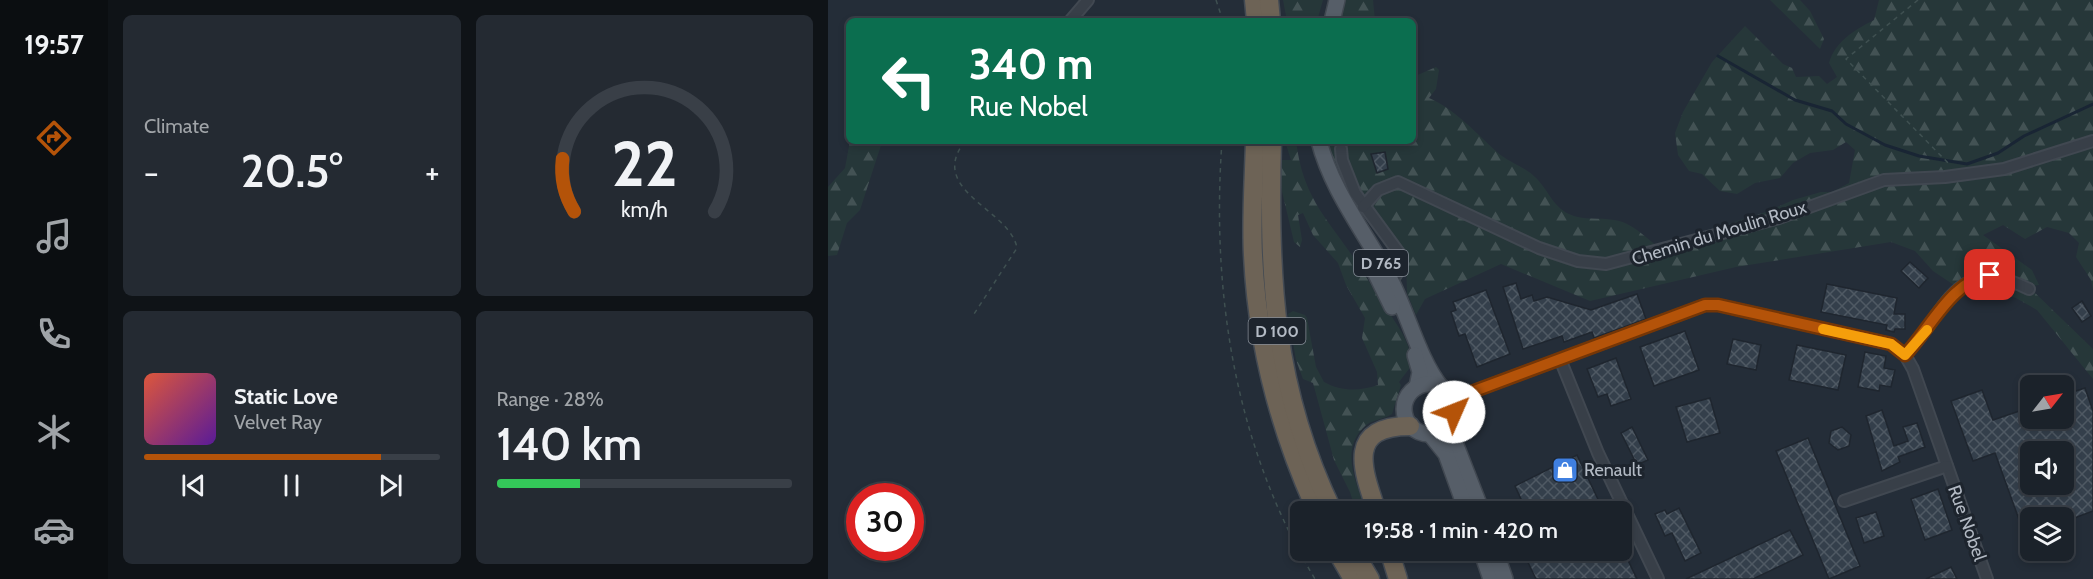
<!DOCTYPE html>
<html lang="en">
<head>
<meta charset="utf-8">
<style>
	body { margin:0; font-family:Cabin,sans-serif; background:#242a32; color:#f1f3f6; height:100vh; display:flex; flex-direction:column; font-size:22px; white-space:nowrap }
	* { box-sizing:border-box; margin:0 }
	p { font-size:20px; color:#a0a4a8 }
	.icon { flex:none; width:33px; height:33px; fill:none; stroke:currentColor; stroke-width:2; stroke-linecap:round; stroke-linejoin:round }
	.map { position:relative; flex:1; overflow:hidden }
	.drawer { display:flex; flex-direction:column; gap:15px; padding:15px; background:#0f1317; width:720px }
	.drawer>* { flex:none }
	.hud { position:absolute; left:18px; top:18px; width:570px; height:126px; border-radius:9px; box-shadow:0 3px 9px #0003,0 0 0 2px #393f47; background:#0b6e4f; color:#fff; overflow:hidden }
	.needle { width:39px; rotate:59deg }
	.fabs { position:absolute; left:1192px; top:375px; display:grid; gap:12px }
	.fabs a { display:grid; place-items:center; width:54px; height:54px; border-radius:9px; background:#1b222a; box-shadow:0 3px 9px #0003,0 0 0 2px #393f47; font-size:30px }
	.speed { position:absolute; left:18px; top:483px; display:flex; gap:12px; font-size:30px; font-weight:700; text-align:center }
	.speed>* { display:grid; place-content:center; width:78px; height:78px; border-radius:50%; background:#1b222a; box-shadow:0 3px 9px #0003,0 0 0 2px #393f47; line-height:1 }
	.speed .limit { border:9px solid #d22; background:#fff; color:#111 }
	.pin { position:absolute; display:grid; place-items:center; width:51px; height:51px; color:#fff; margin:-26px; border-radius:12px; box-shadow:0 3px 9px #0006 }
	.me { position:absolute; width:66px; margin:-33px; rotate:46deg; stroke-linejoin:round; filter:drop-shadow(0 0 4px #0008) }
	.turn { display:flex; align-items:center; gap:21px; height:126px; padding:0 24px; font-size:27px }
	.turn .icon { width:78px; height:78px; stroke-width:2.5 }
	.turn b { display:block; font-size:42px; line-height:51px }
	.big { font-size:45px; font-weight:600; line-height:1.1 }
	.drawer .card { flex:1; display:flex; flex-direction:column; justify-content:center; gap:9px; min-width:0; padding:0 21px; border-radius:9px; background:#242a32 }
	.drawer .dial { align-items:center; gap:0 }
	.dial svg { height:156px; overflow:visible; fill:none; stroke:#393f47; stroke-width:7; stroke-linecap:round; text-anchor:middle }
	.dial text { fill:#f1f3f6; stroke:none }
	.song { display:flex; align-items:center; gap:18px }
	.cover { width:72px; height:72px; border-radius:9px; background:linear-gradient(135deg,hsl(10 70% 55%),hsl(270 70% 35%)) }
	.played { height:6px; border-radius:3px; background:linear-gradient(90deg,#b45309 80%,#393f47 80%) }
	.keys { display:flex; justify-content:space-around; direction:ltr }
	.heat { display:flex; justify-content:space-between; align-items:center; font-size:33px; direction:ltr }
	.charge { height:9px; border-radius:4px; background:linear-gradient(90deg,#34c759 28%,#393f47 0) }
	.drawer .tiles { flex:1; display:grid; gap:15px; grid-template-columns:repeat(2,1fr) }
	.trip { position:absolute; left:462px; top:501px; width:342px; height:60px; border-radius:9px; background:#1b222a; box-shadow:0 3px 9px #0003,0 0 0 2px #393f47; font-weight:600; line-height:60px; text-align:center }
	main { display:flex; flex:1; min-height:0 }
	.tabs { display:flex; flex-direction:column; width:108px; justify-content:space-around; align-items:center; background:#0b0e11; color:#a0a4a8 }
	.tabs .icon { width:42px; height:42px }
	.tabs .active { color:#b45309 }
	.tabs b { font-size:27px; color:#f1f3f6 }
	.map>svg:first-child { display:block }
	.forest { fill:url(#forest-firs) }
	.lines { fill:none; stroke-linecap:round; stroke-linejoin:round }
	.stream { stroke:#192534; stroke-width:3 }
	.building { fill:url(#building-cross-hatch); stroke:#1f262f; stroke-width:1.5; fill-rule:evenodd }
	.street-casing { stroke:#414851; stroke-width:14 }
	.primary-casing { stroke:#414851; stroke-width:18 }
	.highway-casing { stroke:#434a53; stroke-width:21 }
	.path { stroke:#3f5051; stroke-width:1.5; stroke-dasharray:4.5 4.5; stroke-linecap:butt }
	.street { stroke:#383f48; stroke-width:10 }
	.primary { stroke:#565e68; stroke-width:15 }
	.highway { stroke:#6d6356; stroke-width:18 }
	.route-casing { stroke:#753606; stroke-width:15 }
	.route { stroke:#b45309; stroke-width:10 }
	.slow { stroke:#f59e0b; stroke-width:10 }
	.labels { text-anchor:middle; stroke-width:6; stroke-linejoin:round; paint-order:stroke }
	.shield { fill:#1d242d; stroke:#868d97; stroke-width:1.5 }
	.shield-label { font-size:16px; font-weight:bold; fill:#b3bac4 }
	.street-label { font-size:18px; fill:#b3bac4; stroke:#1d242d }
	.poi-label { font-size:18px; fill:#b3bac4; stroke:#1d242d; text-anchor:start }
</style>
</head>
<body>
<main>
<nav class="tabs">
<b>19:57</b>
<svg class="icon active" aria-label="directions" viewBox="0 0 24 24"><path d="M12 3l9 9-9 9-9-9zM9 14v-3h6M13 9l2 2-2 2"/></svg>
<svg class="icon" aria-label="music" viewBox="0 0 24 24"><path d="M9 18V5l10-2v13"/><circle cx="6" cy="18" r="3"/><circle cx="16" cy="16" r="3"/></svg>
<svg class="icon" aria-label="phone" viewBox="0 0 24 24"><path d="M5 4h4l2 5-3 2q2 4 5 5l2-3 5 2v4C11 20 4 13 5 4z"/></svg>
<svg class="icon" aria-label="climate" viewBox="0 0 24 24"><path d="M12 3v18M4 7l16 10M4 17L20 7"/></svg>
<svg class="icon" aria-label="car" viewBox="0 0 24 24"><path d="M5 17H2v-5l4-1 3-4h7l3 4 3 1v5h-3M9 17h6M6 11h13"/><circle cx="7" cy="17" r="2"/><circle cx="17" cy="17" r="2"/></svg>
</nav>
<section class="drawer">
<div class="tiles">
<div class="card"><p>Climate</p>
<div class="heat"><a>−</a><b class="big">20.5°</b><a>+</a></div>
</div>
<div class="card dial"><svg viewBox="0 0 100 80">
<path d="M14 69A42 42 0 1 1 86 69"/>
<path d="M14 69A42 42 0 0 1 8 42" stroke="#b45309"/>
<text x="50" y="56" font-size="32" font-weight="700">22</text>
<text x="50" y="72" font-size="11">km/h</text>
</svg></div>
<div class="card">
<div class="song"><i class="cover"></i><div><b>Static Love</b><p>Velvet Ray</p></div></div>
<div class="played"></div>
<div class="keys"><svg class="icon" aria-label="previous" viewBox="0 0 24 24"><path d="M18 5L8 12l10 7zM5 5v14"/></svg><svg class="icon" aria-label="pause" viewBox="0 0 24 24"><path d="M8 5v14M16 5v14"/></svg><svg class="icon" aria-label="next" viewBox="0 0 24 24"><path d="M6 5l10 7-10 7zM19 5v14"/></svg></div>
</div>
<div class="card"><p>Range · 28%</p><b class="big">140 km</b><div class="charge"></div></div>
</div>
</section>
<div class="map">
<svg width="1265" height="579" viewBox="0 0 1265 579">
	<defs>
		<pattern id="forest-firs" width="22" height="20" patternUnits="userSpaceOnUse" patternTransform="scale(1.5)"><rect width="22" height="20" fill="#263739"/><path d="M5 1l3.5 6h-7zM16 11l3.5 6h-7z" fill="#435254"/></pattern>
		<pattern id="building-cross-hatch" width="8" height="8" patternUnits="userSpaceOnUse" patternTransform="scale(1.5)"><rect width="8" height="8" fill="#343f4b"/><path d="M0 0l8 8M0 8l8-8" fill="none" stroke="#4f5963"/></pattern>
	</defs>
	<rect width="100%" height="100%" fill="#242d38"/>
	<g class="forest">
		<polygon points="455,0 495,0 489,21 459,21"/>
		<polygon points="517,0 545,0 547,21 512,21"/>
		<polygon points="942,0 972,0 982,11 996,39 992,49"/>
		<path d="M1051 0H1265V290L1263 280 1248 257 1251 243 1241 233 1219 227 1197 239 1175 225 1155 235 1204 270 1211 285 1200 286 1265 349V379L1209 310 1188 298 1156 288 1126 285 1105 271 1087 251 1063 242 908 267 762 301 673 264 597 299 588 315 579 293 578 252 550 220 523 178H512L497 141H585V77L608 67 611 70 608 89 601 98C627 109 649 134 669 152 680 162 697 167 707 177 720 189 724 206 741 214 756 221 771 217 786 220 803 222 816 236 829 246L938 212 965 200 993 192H1004L1021 183 1027 150 1018 142 1005 150 982 153 965 163 952 178 927 183 909 194 892 191 874 174 861 171 850 155 847 133 855 112 884 62 917 26 955 64 964 68 968 77 991 76 999 84 1009 77 1001 63C1007 42 1026 30 1046 20Z"/>
		<polygon points="22,141 54,142 32,210 19,223 9,255 0,256 0,187 17,168"/>
		<path d="M457 141H468C475 196 496 215 526 258 535 270 542 284 550 297 564 318 583 339 584 365L571 382 573 385 564 414C555 420 543 419 535 428 512 451 529 485 538 511H528L522 492 506 460 485 383 475 379 468 360 460 314 465 311 477 315 479 318 488 367 496 382C514 392 532 391 550 385L549 372 534 338 537 318 518 285 510 263 485 235 475 213 470 215 474 240 472 247 466 242 451 179 454 160H463Z"/>
	</g>
	<g class="lines">
		<polyline class="stream" points="890,56 967,100 1004,111 1018,124 1057,145 1091,156 1139,164 1170,153 1196,136 1265,104"/>
	</g>
	<g class="building">
		<polygon points="557,152 560,169 549,173 543,154"/>
		<polygon points="1082,262 1100,278 1091,288 1073,271"/>
		<polygon points="688,283 693,299 704,295 706,301 719,297 763,310 809,294 818,319 766,338 764,332 736,342 734,336 695,349 675,287"/>
		<polygon points="999,284 1069,298 1066,314 1077,314 1077,329 1067,329 1066,332 1058,330 1059,325 993,312"/>
		<polygon points="658,290 682,354 649,367 637,334 631,336 623,312 628,310 625,302"/>
		<polygon points="1254,301 1263,316 1254,322 1244,308"/>
		<polygon points="857,331 871,370 826,386 812,347"/>
		<polygon points="905,339 933,345 928,370 899,364"/>
		<polygon points="969,345 1018,355 1010,390 961,380"/>
		<polygon points="1037,352 1058,356 1056,368 1067,370 1063,387 1052,385 1051,391 1030,387"/>
		<polygon points="788,358 803,399 783,406 779,394 770,397 759,369"/>
		<path d="M1257 388 1265 411V511L1236 522V518H1203V533L1197 536 1167 453 1145 461 1123 401 1154 390 1165 420 1203 407V418H1236V395ZM1203 452H1236V484H1203Z"/>
		<polygon points="882,398 892,433 859,442 848,407"/>
		<polygon points="1054,410 1066,446 1080,441 1075,427 1089,423 1097,447 1070,457 1072,462 1054,471 1038,416"/>
		<polygon points="804,427 820,460 809,465 793,433"/>
		<polygon points="1014,427 1023,435 1021,446 1010,450 1001,443 1003,431"/>
		<polygon points="980,438 1032,566 1001,579 948,451"/>
		<polygon points="749,455 776,512 699,512 687,486"/>
		<polygon points="1110,489 1124,530 1097,540 1083,499"/>
		<polygon points="851,508 873,553 857,561 844,533 837,536 827,514 837,510 839,514"/>
		<polygon points="1048,512 1056,536 1036,543 1028,518"/>
		<polygon points="962,530 975,555 925,579 858,579"/>
		<polygon points="694,550 795,550 809,579 708,579"/>
		<polygon points="1123,567 1129,579 1098,579"/>
	</g>
	<g class="lines">
		<g class="street-casing">
			<g id="street">
				<polyline points="242,21 260,0"/>
				<polyline points="513,149 514,160 527,193 574,257 573,267 561,286"/>
				<polyline points="535,207 550,190 570,182 711,248 750,261 778,264 951,218 1056,180 1117,177 1176,169 1265,141"/>
				<path d="M1077 355C1120 310 1128 252 1201 289"/>
				<polyline points="732,359 770,453 830,579"/>
				<polyline points="620,394 641,393 877,305 890,305 1063,344 1077,355 1085,369 1159,579"/>
				<polyline points="626,412 641,393"/>
				<polyline points="1016,501 1119,466"/>
			</g>
		</g>
		<g class="primary-casing">
			<g id="primary">
				<polyline points="504,21 509,0"/>
				<path d="M491 141C504 192 538 233 562 279 579 311 591 360 613 387"/>
				<polyline points="543,264 564,307"/>
				<polyline points="587,355 592,372 589,387"/>
				<circle cx="601" cy="409" r="25"/>
				<polyline points="620,425 654,512"/>
				<polyline points="602,434 618,454 639,512"/>
				<polyline points="653,550 663,579"/>
				<polyline points="667,550 677,579"/>
			</g>
		</g>
		<g class="highway-casing">
			<g id="highway">
				<polyline points="426,0 428,21"/>
				<polyline points="441,0 443,21"/>
				<path d="M427 141C426 179 423 217 425 255 429 344 452 431 489 512"/>
				<path d="M444 141C440 275 445 388 505 512"/>
				<path d="M549 512C534 469 518 426 582 426"/>
				<polyline points="508,550 525,579"/>
				<polyline points="525,550 542,579"/>
				<polyline points="561,550 570,579"/>
			</g>
		</g>
		<g class="path">
			<polyline points="388,0 395,21"/>
			<polyline points="1090,0 1018,59 1123,166"/>
			<path d="M137 141C98 191 182 209 189 248L146 314"/>
			<path d="M394 141C383 293 407 447 487 579"/>
			<polyline points="634,417 638,433"/>
		</g>
		<use href="#street" class="street"/>
		<use href="#primary" class="primary"/>
		<use href="#highway" class="highway"/>
	</g>
	<g class="lines">
		<g class="route-casing">
			<path id="route" d="M626 412 641 393 877 305H890L1063 344 1077 355C1102 329 1124 280 1162 275"/>
		</g>
		<use href="#route" class="route"/>
		<polyline class="slow" points="995,329 1063,344 1077,355 1099,330"/>
	</g>
	<defs>
		<g id="shop-square" transform="scale(1.35)"><rect x="-9" y="-9" width="18" height="18" rx="4" fill="#3f7fe0" stroke="#1d242d"/><path d="M-5-2.5h2.3a2.7 3.5 0 0 1 5.4 0H5L5.5 6h-11ZM-1.5-2.5h3a1.5 2.3 0 0 0-3 0Z" fill="#fff"/></g>
	</defs>
	<g fill-rule="evenodd">
		<use href="#shop-square" x="737" y="470"/>
	</g>
	<g class="labels">
		<g class="shield">
			<rect x="526" y="250" width="54" height="26" rx="4.5"/>
			<rect x="420.5" y="318" width="57" height="26" rx="4.5"/>
		</g>
		<g class="shield-label">
			<text x="553" y="269">D 765</text>
			<text x="449" y="337">D 100</text>
		</g>
		<g class="street-label">
			<text transform="translate(891 233) rotate(-17)" y="6">Chemin du Moulin Roux</text>
			<text transform="translate(1139 523) rotate(70)" y="6">Rue Nobel</text>
		</g>
		<g class="poi-label">
			<text x="756" y="476">Renault</text>
		</g>
	</g>
</svg>
<div class="fabs">
<a><svg class="needle" viewBox="-14 -14 28 28"><path d="M0-13l5 13h-10z" fill="#e53935"/><path d="M0 13l5-13h-10z" fill="#a0a4a8"/></svg></a>
<a><svg class="icon" aria-label="sound" viewBox="0 0 24 24"><path d="M4 9h4l5-4v14l-5-4H4zM17 9q2 3 0 6"/></svg></a>
<a><svg class="icon" aria-label="layers" viewBox="0 0 24 24"><path d="M12 4l9 5-9 5-9-5zM3 14l9 5 9-5"/></svg></a>
</div>
<div class="speed"><div class="limit">30</div></div>
<div class="pin" style="left:1162px;top:275px;background:#d93025"><svg class="icon" aria-label="arrive" viewBox="0 0 24 24"><path d="M6 21V4h12l-3 4 3 4H6"/></svg></div>
<svg class="me" style="left:626px;top:412px" viewBox="-20 -20 40 40"><circle r="19" fill="#fff"/><path d="M0-13L10 11 0 6-10 11z" fill="#b45309"/></svg>
<div class="trip">19:58 · 1 min · 420 m</div>
<div class="hud">
<div class="turn"><svg class="icon" aria-label="left" viewBox="0 0 24 24"><path d="M17 20v-9H6M10 6l-5 5 5 5"/></svg><div><b>340 m</b>Rue Nobel</div></div>
</div>
</div>
</main>
</body>
</html>
